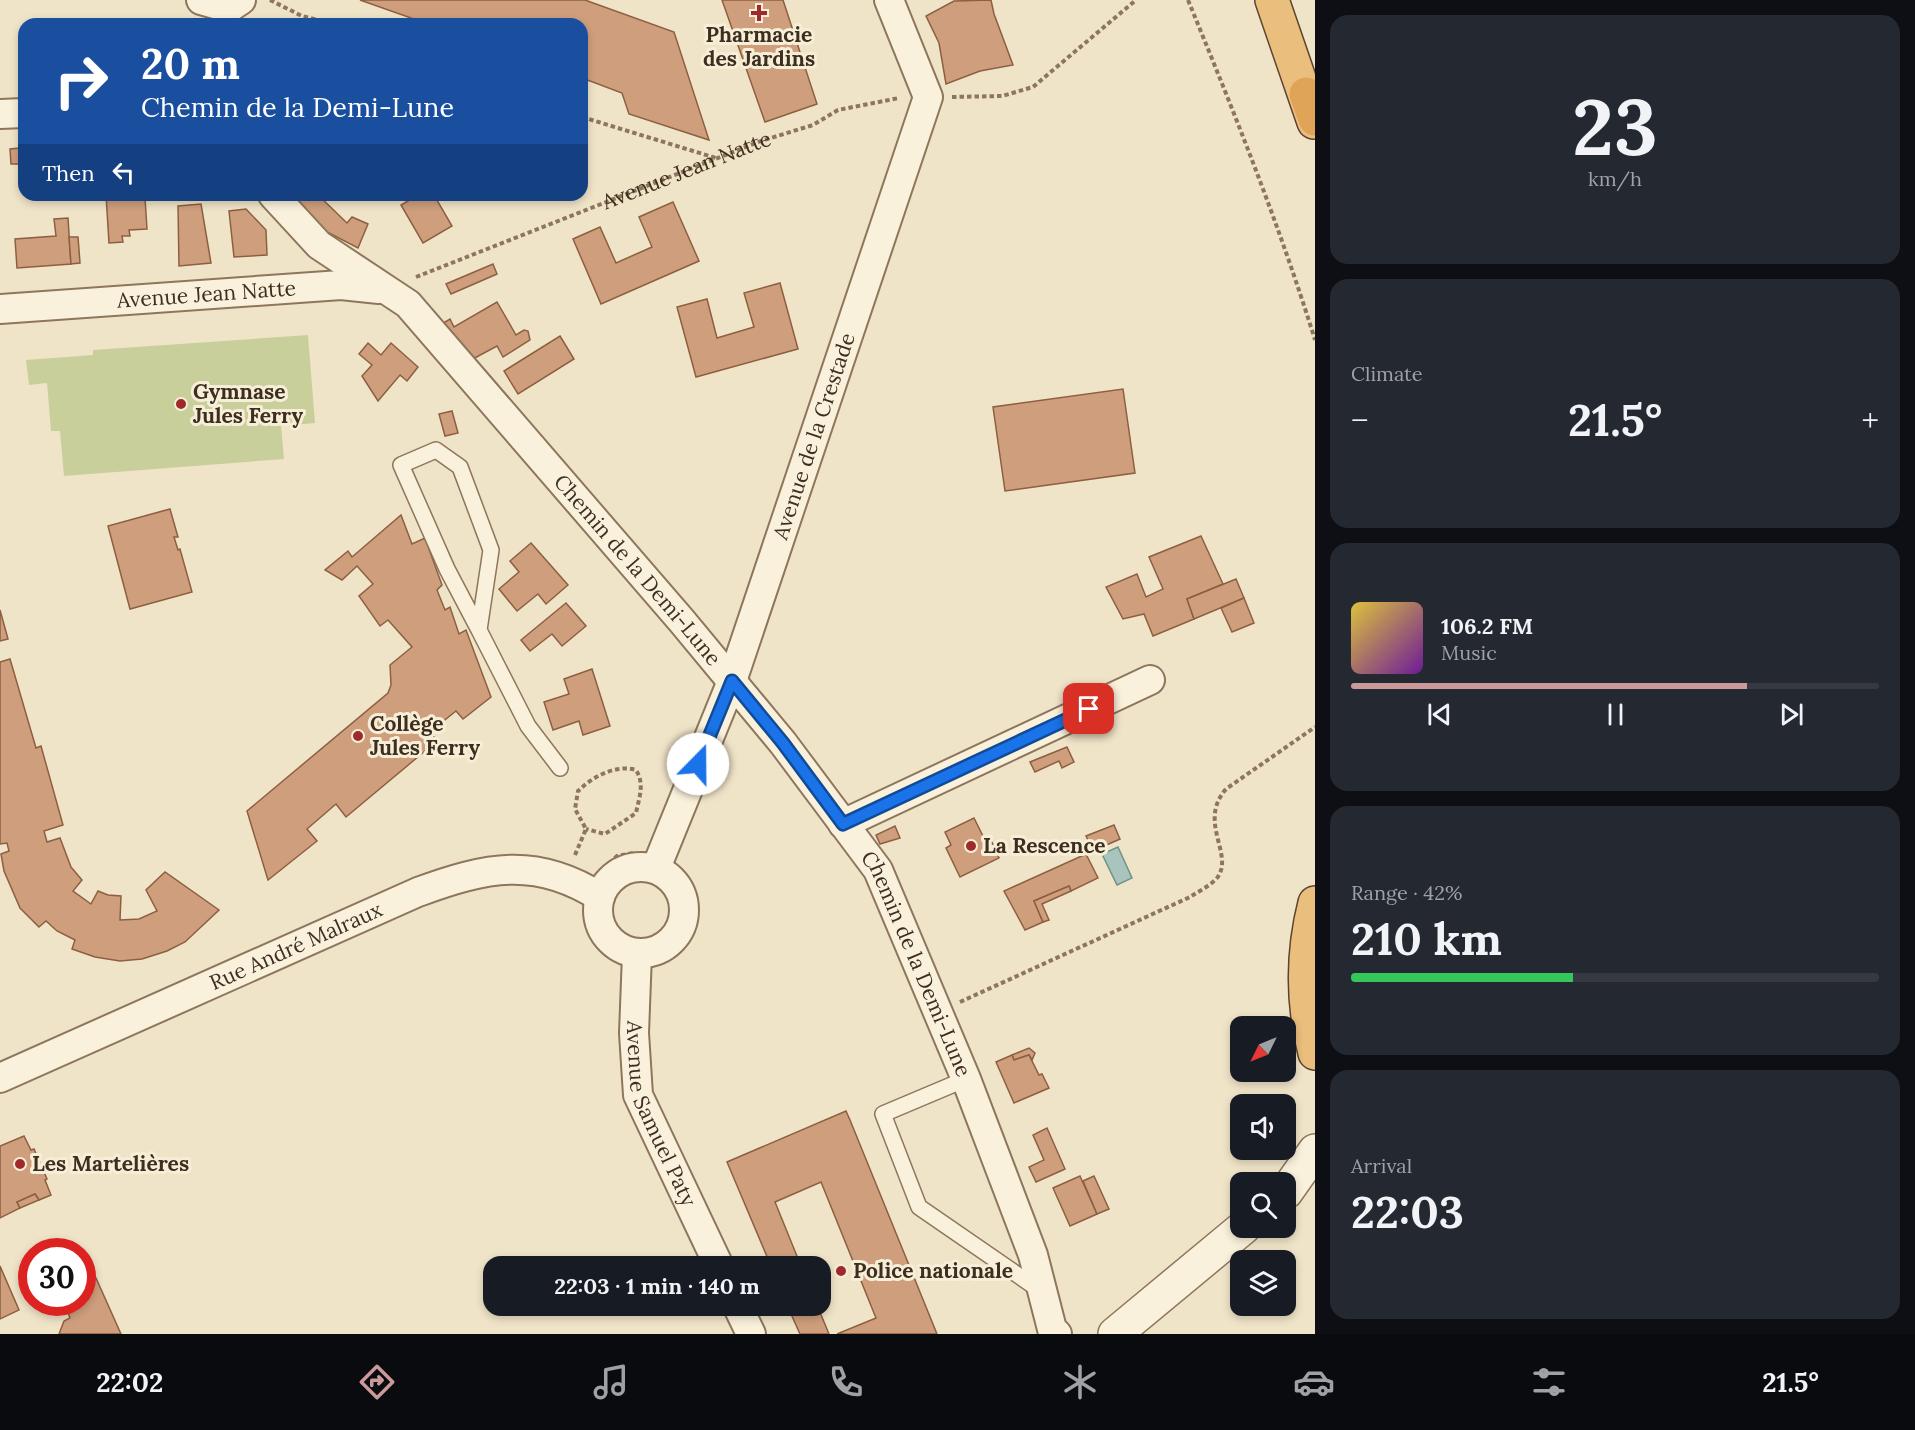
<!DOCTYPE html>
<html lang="en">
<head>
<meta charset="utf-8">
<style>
	body { margin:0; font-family:Lora,serif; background:#242831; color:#f1f3f6; height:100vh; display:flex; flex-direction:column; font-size:22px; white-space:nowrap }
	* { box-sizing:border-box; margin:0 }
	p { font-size:20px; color:#9ea1a6 }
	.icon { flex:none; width:33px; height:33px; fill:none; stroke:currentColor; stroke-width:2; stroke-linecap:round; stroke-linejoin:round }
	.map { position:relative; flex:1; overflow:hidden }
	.details { display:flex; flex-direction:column; gap:15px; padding:15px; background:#0d0f14; width:600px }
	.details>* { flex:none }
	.top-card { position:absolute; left:18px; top:18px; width:570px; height:183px; border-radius:18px; box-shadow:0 3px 9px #0003; background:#1a4fa0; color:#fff; overflow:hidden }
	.needle { width:39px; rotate:227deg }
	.tools { position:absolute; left:1230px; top:1016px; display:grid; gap:12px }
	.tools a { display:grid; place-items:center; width:66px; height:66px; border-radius:12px; background:#171b24; box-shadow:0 3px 9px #0003; font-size:30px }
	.speed { position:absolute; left:18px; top:1238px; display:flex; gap:12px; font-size:30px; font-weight:700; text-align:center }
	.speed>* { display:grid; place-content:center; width:78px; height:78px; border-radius:50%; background:#171b24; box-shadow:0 3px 9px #0003; line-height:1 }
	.speed .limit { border:9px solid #d22; background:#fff; color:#111 }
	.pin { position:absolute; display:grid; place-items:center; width:51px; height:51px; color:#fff; margin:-26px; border-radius:12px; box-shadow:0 3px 9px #0006 }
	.me { position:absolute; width:66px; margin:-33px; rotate:22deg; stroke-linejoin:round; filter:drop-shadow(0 0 4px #0008) }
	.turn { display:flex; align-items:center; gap:21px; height:126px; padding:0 24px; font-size:27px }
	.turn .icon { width:78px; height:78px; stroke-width:2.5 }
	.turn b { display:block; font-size:42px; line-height:51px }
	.then { display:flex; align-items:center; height:57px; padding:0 24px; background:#0003; gap:12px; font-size:22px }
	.big { font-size:45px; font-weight:800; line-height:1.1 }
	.details .tile { flex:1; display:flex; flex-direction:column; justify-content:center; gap:9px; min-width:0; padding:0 21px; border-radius:18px; background:#242831 }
	.details .dial { align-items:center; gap:0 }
	.dial b { font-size:78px; line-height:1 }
	.song { display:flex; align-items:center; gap:18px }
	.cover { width:72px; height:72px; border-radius:9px; background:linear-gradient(135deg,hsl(50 70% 55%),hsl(280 70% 35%)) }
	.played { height:6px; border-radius:3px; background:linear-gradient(90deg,#cc999b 75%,#363941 75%) }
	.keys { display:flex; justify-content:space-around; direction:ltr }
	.heat { display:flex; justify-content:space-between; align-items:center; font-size:33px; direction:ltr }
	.charge { height:9px; border-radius:4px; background:linear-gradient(90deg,#34c759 42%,#363941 0) }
	.trip { position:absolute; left:483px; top:1256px; width:348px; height:60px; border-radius:18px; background:#171b24; box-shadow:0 3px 9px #0003; font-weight:800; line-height:60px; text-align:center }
	.tabs { display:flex; height:96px; justify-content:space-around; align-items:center; background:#090b0e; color:#9ea1a6 }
	.tabs .icon { width:42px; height:42px }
	.tabs .selected { color:#cc999b }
	.tabs b { font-size:27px; color:#f1f3f6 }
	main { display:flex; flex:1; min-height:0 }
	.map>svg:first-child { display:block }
	.green { fill:#c9cf9b }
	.water { fill:#a9c4bc; stroke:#6f938a; stroke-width:1.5 }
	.building { fill:#cf9f7d; stroke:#8d5f41; stroke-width:1.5 }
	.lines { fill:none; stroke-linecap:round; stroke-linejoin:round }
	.service-casing { stroke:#8d765c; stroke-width:18 }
	.minor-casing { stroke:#8d765c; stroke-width:32 }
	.tertiary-casing { stroke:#8d765c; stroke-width:36 }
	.trunk-casing { stroke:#5b4430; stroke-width:36 }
	.motorway-casing { stroke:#5b4430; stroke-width:36 }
	.path { stroke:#8d765c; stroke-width:4; stroke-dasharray:4.5 3; stroke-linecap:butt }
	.service { stroke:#faf1dc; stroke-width:15 }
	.minor { stroke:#faf1dc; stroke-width:28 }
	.tertiary { stroke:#faf1dc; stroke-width:33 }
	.trunk { stroke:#eabe7c; stroke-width:33 }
	.motorway { stroke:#e0a458; stroke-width:33 }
	.route-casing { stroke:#114b97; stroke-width:15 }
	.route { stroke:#1a73e8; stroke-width:10 }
	.poi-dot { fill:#9e2a2b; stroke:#f7eed8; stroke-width:2 }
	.labels { text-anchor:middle; stroke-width:6; stroke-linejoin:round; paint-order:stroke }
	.poi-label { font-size:21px; font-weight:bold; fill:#3d2e20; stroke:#f7eed8; text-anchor:start }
	.street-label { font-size:21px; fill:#3d2e20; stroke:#f7eed8 }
</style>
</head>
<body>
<main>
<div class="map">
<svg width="1315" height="1334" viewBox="0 0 1315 1334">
	<rect width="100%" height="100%" fill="#f0e4c8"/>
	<polygon class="green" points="308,335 315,423 281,426 284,459 64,476 60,431 51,431 47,383 29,385 26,360 93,355 93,350"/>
	<polygon class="water" points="1118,847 1132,878 1117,885 1102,854"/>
	<g class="building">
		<polygon points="360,0 585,0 674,32 709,140 629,114 622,93 582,78 582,24 428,24"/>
		<polygon points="722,0 783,0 817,104 765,122"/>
		<polygon points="991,0 994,14 1013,65 980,71 946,84 939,43 926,16 954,1"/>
		<polygon points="20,148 24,148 24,189 21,189 19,164 11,164 10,149"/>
		<polygon points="106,195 137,195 137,199 145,198 147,229 129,230 130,236 122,236 123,242 109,243"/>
		<polygon points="291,195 318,195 347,223 352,217 368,224 358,248 327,232"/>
		<polygon points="418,195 434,195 452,226 423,243 401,205"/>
		<polygon points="673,202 699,261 601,304 573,239 600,227 616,263 652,247 639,217"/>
		<polygon points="201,204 211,263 179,266 178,206"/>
		<polygon points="246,209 266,230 267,255 234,257 229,211"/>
		<polygon points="68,218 71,264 17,268 15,239 56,236 54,219"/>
		<polygon points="69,237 78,237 80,263 71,264"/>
		<polygon points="493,264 497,274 451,294 446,284"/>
		<polygon points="780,283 798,349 696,377 677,307 707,299 717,338 754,327 744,293"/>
		<polygon points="497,302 516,335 524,330 528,331 530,340 503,357 497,346 471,360 440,325 450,319 454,327"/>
		<polygon points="560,336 574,359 518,394 504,371"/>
		<polygon points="368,343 381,355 391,343 418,367 407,381 400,375 378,401 362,376 372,365 359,354"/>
		<polygon points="1123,389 1135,473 1005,491 993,407"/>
		<polygon points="452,411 458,433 445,436 439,414"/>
		<polygon points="170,509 178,537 174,537 178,550 180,549 192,592 130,609 108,526"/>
		<polygon points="401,515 412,544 425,538 442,585 437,590 445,610 450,607 459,634 466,630 491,697 463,719 456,711 430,732 437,741 346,817 336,804 307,829 317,841 268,880 247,811 388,693 391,685 390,665 412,647 388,620 380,626 359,596 373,584 357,566 342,580 325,570 348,551 352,557"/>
		<polygon points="1201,536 1223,584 1187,599 1194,619 1153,636 1144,614 1123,619 1106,587 1137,574 1146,597 1163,589 1149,557"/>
		<polygon points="531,543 568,585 546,604 538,594 517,611 499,589 519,572 510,561"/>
		<polygon points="1236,579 1244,598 1194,619 1187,599"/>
		<polygon points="1244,598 1254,623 1232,632 1221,608"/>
		<polygon points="566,603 586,626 562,646 552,634 530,651 521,640"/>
		<polygon points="0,610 8,639 0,641"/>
		<polygon points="10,659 36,748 41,746 63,825 44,831 47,842 60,838 71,867 82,880 73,891 91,904 98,891 108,895 121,896 120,920 139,919 157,911 146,890 165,872 219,910 185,942 167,951 142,959 120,961 95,957 72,949 75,940 57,931 46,921 39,927 20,908 4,871 1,854 9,851 7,843 0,844 0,662"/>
		<polygon points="592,669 610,726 583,735 579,721 553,730 544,702 569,694 564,679"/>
		<polygon points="1067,747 1074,762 1062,768 1059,761 1035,772 1030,762"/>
		<polygon points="974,818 985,840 990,838 999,858 960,877 946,848 951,845 945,832"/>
		<polygon points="1114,825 1120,839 1093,851 1086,836"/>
		<polygon points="895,826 900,838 880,844 876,835"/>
		<polygon points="1086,854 1098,878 1071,891 1069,886 1034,901 1043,922 1025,930 1004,891"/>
		<polygon points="1069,886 1071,891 1042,904 1049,920 1043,922 1034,901"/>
		<polygon points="1029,1048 1035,1053 1032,1060 1029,1055 1014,1060 1012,1055"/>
		<polygon points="1012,1055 1014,1060 1029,1055 1039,1075 1042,1074 1049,1088 1014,1103 996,1062"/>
		<polygon points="846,1111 850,1120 937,1334 837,1334 876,1318 821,1182 775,1202 801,1266 771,1266 727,1162"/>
		<polygon points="1047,1128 1065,1169 1036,1182 1029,1167 1044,1160 1033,1135"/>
		<polygon points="24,1136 31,1150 34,1149 47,1179 45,1180 51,1195 39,1200 35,1194 17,1202 20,1208 0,1218 0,1146"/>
		<polygon points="1080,1176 1097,1214 1070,1226 1053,1188"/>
		<polygon points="1094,1176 1109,1209 1097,1214 1083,1181"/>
		<polygon points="35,1194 39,1200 20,1208 17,1202"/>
		<polygon points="0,1266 19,1310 0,1319"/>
		<polygon points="96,1278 121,1334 59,1334 64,1321 70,1318 65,1305 67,1302 82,1302 82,1284"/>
		<polygon points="787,1305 817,1305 829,1334 800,1334"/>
	</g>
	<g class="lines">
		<g class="service-casing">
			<g id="service">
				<polyline points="479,630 447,569 401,465 436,450 460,467 491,550 479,630 528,726 560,768"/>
				<polyline points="966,1079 883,1114 919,1207 1041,1291"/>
			</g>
		</g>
		<g class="minor-casing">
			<g id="minor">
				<polyline points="201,0 229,8 241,0"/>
				<polyline points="0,114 24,113"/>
				<path id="s2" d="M273 195 319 245 408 304 681 620 783 743 878 870 966 1079 1033 1255 1052 1329 1057 1334"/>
				<path id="s3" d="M0 309 341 285 379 289"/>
				<polyline points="843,824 1150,680"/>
				<circle cx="641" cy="910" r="43"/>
				<path id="s4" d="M656 868 732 681 928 97 889 0"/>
				<path id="s5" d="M637 954 634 1033 638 1095 719 1266"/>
				<path id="s6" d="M0 1078 418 892C486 867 536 856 600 897"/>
				<polyline points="737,1305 751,1334"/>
			</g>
		</g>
		<g class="tertiary-casing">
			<g id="tertiary">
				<polyline points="1286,1192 1315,1151"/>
				<polyline points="1115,1334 1244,1227"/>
			</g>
		</g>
		<g class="trunk-casing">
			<g id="trunk">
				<polyline points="1272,0 1314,122"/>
				<path d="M1315 903C1302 954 1302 1002 1315 1053"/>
			</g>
		</g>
		<g class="motorway-casing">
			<polyline id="motorway" points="1306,94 1315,119"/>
		</g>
		<g class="path">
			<polyline points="270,0 302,16 333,24"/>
			<path d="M1188 0C1234 112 1279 224 1315 340"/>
			<polyline points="952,97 1002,96 1033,87 1136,0"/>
			<polyline points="582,117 716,158"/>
			<path id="s1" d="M416 277 761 141 813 125 838 110 899 98"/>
			<path d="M575 855 586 829 575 809 578 791C592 777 616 764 636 770 645 784 639 798 636 813L605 834 586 829"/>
			<polyline points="604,869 617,856 633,853"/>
			<path d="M960 1002 1190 897C1199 891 1210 886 1217 878 1235 855 1197 822 1226 789L1315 727"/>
		</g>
		<use href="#service" class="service"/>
		<use href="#minor" class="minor"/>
		<use href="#tertiary" class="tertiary"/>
		<use href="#trunk" class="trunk"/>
		<use href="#motorway" class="motorway"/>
	</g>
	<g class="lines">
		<g class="route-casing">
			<polyline id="route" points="698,764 732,681 783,743 843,824 1089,709"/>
		</g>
		<use href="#route" class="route"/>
	</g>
	<g class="poi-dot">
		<path d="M756 4h6v6h6v6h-6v6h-6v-6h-6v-6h6z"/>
		<circle cx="181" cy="404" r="6"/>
		<circle cx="358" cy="736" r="6"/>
		<circle cx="971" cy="846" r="6"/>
		<circle cx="20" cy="1164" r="6"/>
		<circle cx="841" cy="1271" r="6"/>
	</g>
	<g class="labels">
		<g class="poi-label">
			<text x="759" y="42" text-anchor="middle">Pharmacie<tspan x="759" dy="24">des Jardins</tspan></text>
			<text x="193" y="399">Gymnase<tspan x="193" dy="24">Jules Ferry</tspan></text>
			<text x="370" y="731">Collège<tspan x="370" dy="24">Jules Ferry</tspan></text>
			<text x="983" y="853">La Rescence</text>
			<text x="32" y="1171">Les Martelières</text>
			<text x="853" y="1278">Police nationale</text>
		</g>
		<g class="street-label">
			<text dy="7" stroke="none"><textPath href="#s1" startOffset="291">Avenue Jean Natte</textPath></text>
			<text dy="7" stroke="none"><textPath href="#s3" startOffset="207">Avenue Jean Natte</textPath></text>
			<text dy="7" stroke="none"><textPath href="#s4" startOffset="460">Avenue de la Crestade</textPath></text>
			<text dy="7" stroke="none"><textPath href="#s2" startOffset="526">Chemin de la Demi-Lune</textPath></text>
			<text dy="7" stroke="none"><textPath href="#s6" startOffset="324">Rue André Malraux</textPath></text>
			<text dy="7" stroke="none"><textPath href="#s2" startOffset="1012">Chemin de la Demi-Lune</textPath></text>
			<text dy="7" stroke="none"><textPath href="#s5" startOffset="165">Avenue Samuel Paty</textPath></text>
		</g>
	</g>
</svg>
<div class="tools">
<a><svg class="needle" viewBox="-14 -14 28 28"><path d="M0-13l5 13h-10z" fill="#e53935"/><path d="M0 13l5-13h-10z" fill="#9ea1a6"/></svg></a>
<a><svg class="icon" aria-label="sound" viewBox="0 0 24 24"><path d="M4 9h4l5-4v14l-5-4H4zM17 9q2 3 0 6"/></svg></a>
<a><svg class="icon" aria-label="search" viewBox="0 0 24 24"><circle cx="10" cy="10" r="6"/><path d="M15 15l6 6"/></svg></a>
<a><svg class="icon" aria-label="layers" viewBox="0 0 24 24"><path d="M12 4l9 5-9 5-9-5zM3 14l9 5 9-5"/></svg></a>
</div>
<div class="speed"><div class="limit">30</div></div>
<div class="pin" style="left:1089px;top:709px;background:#d93025"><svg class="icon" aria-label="arrive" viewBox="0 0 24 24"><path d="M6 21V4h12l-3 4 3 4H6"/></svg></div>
<svg class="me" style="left:698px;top:764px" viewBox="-20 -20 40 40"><circle r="19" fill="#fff"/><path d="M0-13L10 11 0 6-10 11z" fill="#1a73e8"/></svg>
<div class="trip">22:03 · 1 min · 140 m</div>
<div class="top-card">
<div class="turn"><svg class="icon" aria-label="right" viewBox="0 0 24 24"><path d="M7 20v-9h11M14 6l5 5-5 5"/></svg><div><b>20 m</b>Chemin de la Demi-Lune</div></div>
<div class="then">Then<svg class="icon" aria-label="left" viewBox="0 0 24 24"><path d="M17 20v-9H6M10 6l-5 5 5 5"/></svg></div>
</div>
</div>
<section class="details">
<div class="tile dial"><b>23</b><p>km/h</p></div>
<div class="tile"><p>Climate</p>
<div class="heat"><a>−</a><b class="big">21.5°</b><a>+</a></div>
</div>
<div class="tile">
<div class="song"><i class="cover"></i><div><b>106.2 FM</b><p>Music</p></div></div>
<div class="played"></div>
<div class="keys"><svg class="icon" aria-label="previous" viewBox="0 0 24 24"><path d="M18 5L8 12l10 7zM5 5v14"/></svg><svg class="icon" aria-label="pause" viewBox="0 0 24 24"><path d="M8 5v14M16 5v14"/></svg><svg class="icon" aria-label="next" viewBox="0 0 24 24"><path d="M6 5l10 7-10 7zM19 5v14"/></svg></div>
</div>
<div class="tile"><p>Range · 42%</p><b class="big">210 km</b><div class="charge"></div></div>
<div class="tile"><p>Arrival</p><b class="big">22:03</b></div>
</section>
</main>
<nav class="tabs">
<b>22:02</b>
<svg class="icon selected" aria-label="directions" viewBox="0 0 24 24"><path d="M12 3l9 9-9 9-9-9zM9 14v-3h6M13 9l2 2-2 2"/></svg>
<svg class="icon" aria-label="music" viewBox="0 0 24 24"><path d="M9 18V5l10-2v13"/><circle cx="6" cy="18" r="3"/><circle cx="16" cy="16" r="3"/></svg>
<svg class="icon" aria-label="phone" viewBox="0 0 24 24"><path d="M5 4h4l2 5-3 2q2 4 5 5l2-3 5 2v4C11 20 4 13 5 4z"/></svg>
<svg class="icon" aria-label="climate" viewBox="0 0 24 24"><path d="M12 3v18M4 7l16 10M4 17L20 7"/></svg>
<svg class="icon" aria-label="car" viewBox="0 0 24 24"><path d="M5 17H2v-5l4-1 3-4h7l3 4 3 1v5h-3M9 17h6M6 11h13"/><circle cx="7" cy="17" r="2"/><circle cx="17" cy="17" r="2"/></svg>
<svg class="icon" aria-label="filters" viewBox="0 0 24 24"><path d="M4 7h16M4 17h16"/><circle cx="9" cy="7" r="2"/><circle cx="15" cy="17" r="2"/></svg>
<b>21.5°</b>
</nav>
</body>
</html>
